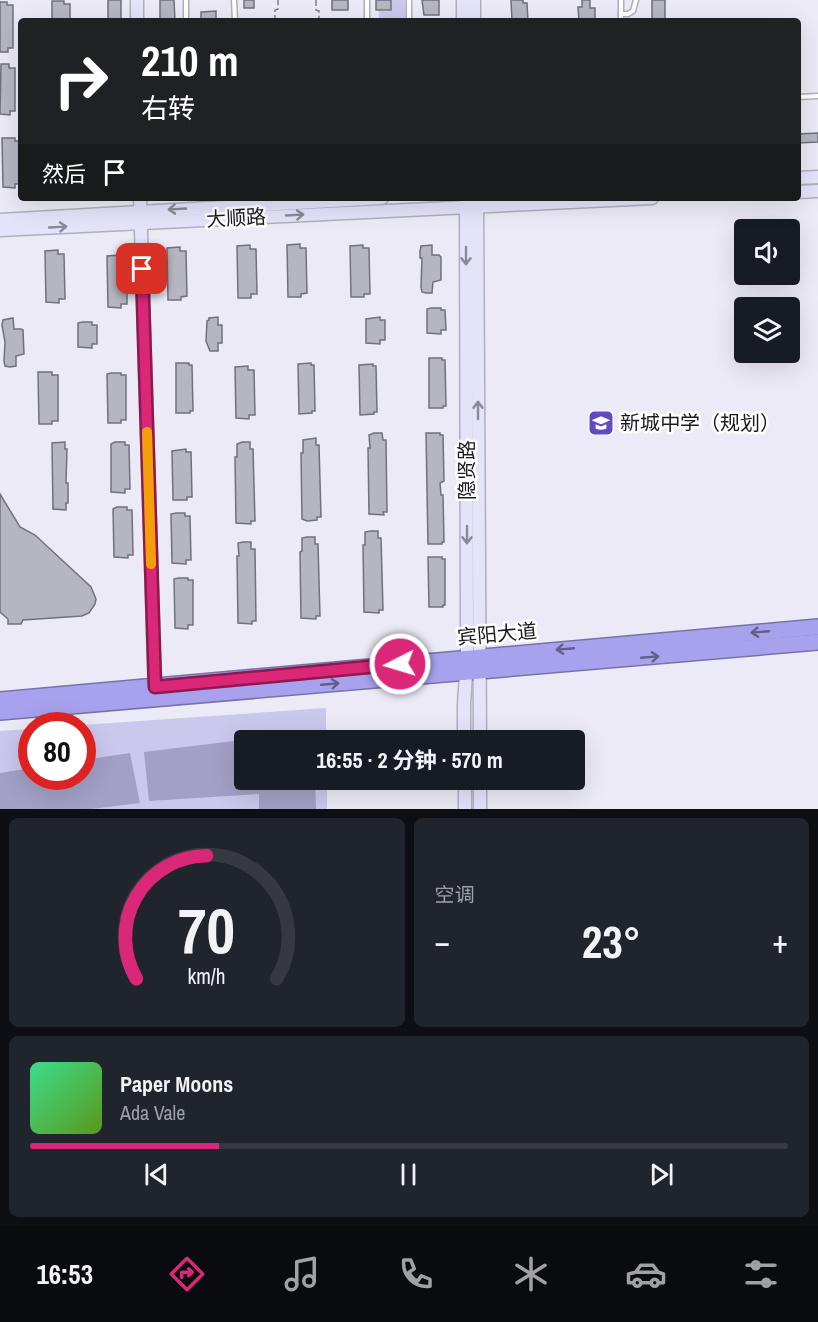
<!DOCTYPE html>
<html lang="zh">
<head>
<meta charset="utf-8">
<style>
	body { margin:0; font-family:"Archivo Narrow","Noto Sans SC",sans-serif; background:#20242c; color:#f1f3f6; height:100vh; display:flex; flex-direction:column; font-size:22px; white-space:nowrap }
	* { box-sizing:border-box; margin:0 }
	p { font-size:20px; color:#9ea1a6 }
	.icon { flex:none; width:33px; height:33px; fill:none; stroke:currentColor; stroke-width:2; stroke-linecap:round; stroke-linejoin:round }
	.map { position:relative; height:809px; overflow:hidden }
	.side { display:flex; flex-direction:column; gap:9px; padding:9px; background:#0d0f14; flex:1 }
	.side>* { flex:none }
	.hud { position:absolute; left:18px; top:18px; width:783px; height:183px; border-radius:6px; box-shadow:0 6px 24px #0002; background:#202124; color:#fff; overflow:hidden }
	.controls { position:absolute; left:734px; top:219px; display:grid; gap:12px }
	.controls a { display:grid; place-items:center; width:66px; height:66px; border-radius:6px; background:#171b24; box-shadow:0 6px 24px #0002; font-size:30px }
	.speed { position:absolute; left:18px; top:712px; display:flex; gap:12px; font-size:30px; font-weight:700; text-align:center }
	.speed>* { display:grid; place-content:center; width:78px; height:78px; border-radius:50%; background:#171b24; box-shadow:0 6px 24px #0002; line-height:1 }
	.speed .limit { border:9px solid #d22; background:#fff; color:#111 }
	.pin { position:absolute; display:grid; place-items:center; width:51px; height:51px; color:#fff; margin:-26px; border-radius:12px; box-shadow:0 3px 9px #0006 }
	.me { position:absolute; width:66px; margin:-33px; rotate:265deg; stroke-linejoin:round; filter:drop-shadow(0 0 4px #0008) }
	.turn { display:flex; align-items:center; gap:21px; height:126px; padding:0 24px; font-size:27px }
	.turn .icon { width:78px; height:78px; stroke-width:2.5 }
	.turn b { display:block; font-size:42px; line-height:51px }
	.then { display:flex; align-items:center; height:57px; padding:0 24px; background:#0003; gap:12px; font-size:22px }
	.big { font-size:45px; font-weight:700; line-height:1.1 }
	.side .tile { flex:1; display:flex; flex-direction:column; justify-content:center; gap:9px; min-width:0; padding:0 21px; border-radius:9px; background:#20242c }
	.side .dial { align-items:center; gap:0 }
	.dial svg { height:156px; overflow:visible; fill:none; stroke:#363941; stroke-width:7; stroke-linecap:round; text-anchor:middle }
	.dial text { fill:#f1f3f6; stroke:none }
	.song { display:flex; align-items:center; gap:18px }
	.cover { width:72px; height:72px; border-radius:9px; background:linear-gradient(135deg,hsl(150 70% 55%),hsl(90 70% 35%)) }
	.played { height:6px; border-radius:3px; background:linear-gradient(90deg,#db2777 25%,#363941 25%) }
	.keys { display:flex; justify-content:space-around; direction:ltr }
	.heat { display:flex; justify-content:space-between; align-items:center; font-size:33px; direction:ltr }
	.side .tiles { flex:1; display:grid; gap:9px; grid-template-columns:1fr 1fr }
	.tile:last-child { grid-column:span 2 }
	.trip { position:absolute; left:234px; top:730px; width:351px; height:60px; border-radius:6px; background:#171b24; box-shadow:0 6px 24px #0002; font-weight:700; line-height:60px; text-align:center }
	.menu { display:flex; height:96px; justify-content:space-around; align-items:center; background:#090b0e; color:#9ea1a6 }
	.menu .icon { width:42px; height:42px }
	.menu .selected { color:#db2777 }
	.menu b { font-size:27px; color:#f1f3f6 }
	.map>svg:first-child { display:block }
	.green { fill:#cac8ec }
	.water { fill:#a2a0c5 }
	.building { fill:#b6b6c2; stroke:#71717c; stroke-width:1.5 }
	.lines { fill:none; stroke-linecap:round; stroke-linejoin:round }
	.lane-casing { stroke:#b0b0bb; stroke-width:7 }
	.secondary-casing { stroke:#b0b0bb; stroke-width:15 }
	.highway-casing { stroke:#7773a6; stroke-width:18 }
	.path { stroke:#807f87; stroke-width:1.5; stroke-dasharray:6 3; stroke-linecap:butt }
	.lane { stroke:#fff; stroke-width:4 }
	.secondary { stroke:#e5e3fa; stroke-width:12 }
	.highway { stroke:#a8a2ee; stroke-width:15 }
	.oneway { stroke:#8a8997 }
	.oneway2 { stroke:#625e86 }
	.route-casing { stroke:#8e194d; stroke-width:15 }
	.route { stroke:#db2777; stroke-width:10 }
	.slow { stroke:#f59e0b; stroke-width:10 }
	.labels { text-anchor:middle; stroke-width:5; stroke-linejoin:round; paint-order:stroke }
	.street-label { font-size:20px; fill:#1b1b1f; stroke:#fff }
	.poi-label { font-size:20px; fill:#1b1b1f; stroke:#fff; text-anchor:start }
</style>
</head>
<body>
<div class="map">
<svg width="818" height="809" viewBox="0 0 818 809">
	<rect width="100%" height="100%" fill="#ebeaf6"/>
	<g class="green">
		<polygon points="391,0 405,0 406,21 379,21 379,11 391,11"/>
		<polygon points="326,708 326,741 244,741 244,780 327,780 327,809 0,809 0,731 31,729 32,777 82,777 82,726 68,726"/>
	</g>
	<g class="water">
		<polygon points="315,736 315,741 244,741 244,780 315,780 316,809 259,809 259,794 149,801 144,752 259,738"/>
		<polygon points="130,753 140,803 91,809 0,809 0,773 31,768 32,777 82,777 83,760"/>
	</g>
	<g class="building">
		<rect x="108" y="0" width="13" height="21"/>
		<polygon points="160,0 174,0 175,21 160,21"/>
		<rect x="244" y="0" width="10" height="8"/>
		<rect x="332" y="0" width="16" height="10"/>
		<rect x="376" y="0" width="15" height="10"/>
		<polygon points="422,0 439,0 439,15 424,15"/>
		<polygon points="511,0 523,0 523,3 527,3 528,21 512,21"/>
		<polygon points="582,0 590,0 590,8 595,8 595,21 579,21 578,7 582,7"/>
		<rect x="652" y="0" width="13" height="19"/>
		<polygon points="52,1 64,1 64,4 70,4 70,21 52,21"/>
		<polygon points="0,2 7,2 7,5 13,5 13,48 8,48 8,52 0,52"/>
		<polygon points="216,11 216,21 201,21 201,12"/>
		<polygon points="1,64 9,64 9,68 15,68 15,111 10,111 10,115 0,114"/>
		<polygon points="818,133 818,142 798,143 798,134"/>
		<polygon points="2,138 15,138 15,141 21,141 21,184 15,184 15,188 3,187"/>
		<polygon points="300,244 300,248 306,248 307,293 301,294 301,297 288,297 287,245"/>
		<polygon points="250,245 250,249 256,249 257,294 251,294 251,298 238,298 237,246"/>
		<polygon points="363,245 363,248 369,248 370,294 364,294 364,297 351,297 350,246"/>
		<polygon points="432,245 432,255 439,255 441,257 441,280 433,282 432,293 426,293 422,292 421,287 422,258 420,258 420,251 421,246"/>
		<polygon points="180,247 180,251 186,251 187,296 181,297 181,300 168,300 167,248"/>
		<polygon points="58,250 58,254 64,254 65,299 59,299 59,303 46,302 45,251"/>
		<polygon points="120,255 121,259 127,259 127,304 121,304 121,308 108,307 107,256"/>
		<polygon points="431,308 441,308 441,310 445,310 446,330 441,330 441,334 427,333 427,309"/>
		<polygon points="218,317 218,325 222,325 222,343 218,343 218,351 210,351 206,341 207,321 209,320 209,318"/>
		<polygon points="380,317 380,320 385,320 385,340 380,340 380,344 366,343 366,319"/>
		<polygon points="13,318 14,329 21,329 23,330 24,354 16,356 16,366 10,367 5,366 4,361 5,342 2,325 3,320"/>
		<polygon points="82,322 92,322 92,325 97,325 97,344 92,344 92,348 78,347 78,323"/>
		<polygon points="429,358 442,358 442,360 445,360 446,406 443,406 443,408 429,408"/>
		<polygon points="176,363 189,363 189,365 192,365 193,411 190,411 190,413 176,413"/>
		<polygon points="311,363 311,365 314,365 315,411 312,411 312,413 299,414 298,364"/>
		<polygon points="373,364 373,366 376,366 377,412 374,412 374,414 360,415 359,365"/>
		<polygon points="248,366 248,370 254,370 255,415 249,415 249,419 236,418 235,367"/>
		<polygon points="38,372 52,372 52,375 58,375 58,421 52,421 52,424 39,424"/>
		<polygon points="111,373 121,373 121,375 126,375 126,420 121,420 121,423 108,423 107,374"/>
		<polygon points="374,433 382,433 383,440 386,440 387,512 383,512 384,515 369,514 368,448 370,448 369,435"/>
		<polygon points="426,433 440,433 440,435 443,435 444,481 440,483 441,495 443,495 444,542 442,542 442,544 428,544"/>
		<polygon points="316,438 316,445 319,445 321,517 317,517 317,520 307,521 302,519 301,453 303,453 303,440"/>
		<polygon points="65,442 65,449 67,449 66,483 68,483 68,503 66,503 66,510 53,509 52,443"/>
		<polygon points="115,442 125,442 125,445 129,445 130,489 125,489 125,493 111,492 111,444"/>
		<polygon points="242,442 250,442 250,449 253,449 255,521 251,521 251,524 236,523 235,457 237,457 237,444"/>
		<polygon points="186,449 186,452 191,452 192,497 187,497 187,500 173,500 172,451"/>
		<polygon points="0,494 20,527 35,535 91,587 96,599 95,604 89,613 82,616 23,620 21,624 8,624 8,619 0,612"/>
		<polygon points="117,507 127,507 127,510 132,510 133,555 128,555 128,558 114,557 113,509"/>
		<polygon points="176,513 185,513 185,516 190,516 191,560 186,560 186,564 172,563 171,514"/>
		<polygon points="370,531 378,531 378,538 381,538 383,610 379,610 379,613 364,612 363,545 365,545 365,532"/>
		<polygon points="307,537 315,537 315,544 318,544 320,616 316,616 316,619 301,618 300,552 302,551 302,538"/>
		<polygon points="243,542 251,542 251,549 255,549 256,621 252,621 252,624 238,623 237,556 239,556 238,543"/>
		<polygon points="428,557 442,557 442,559 445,559 445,605 443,605 443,607 429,607"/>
		<polygon points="178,578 188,578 188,580 193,580 193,625 188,625 188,629 175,628 174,579"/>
	</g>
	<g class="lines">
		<g class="lane-casing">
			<g id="lane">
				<polyline points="186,0 186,21"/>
				<polyline points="234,0 235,21"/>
				<polyline points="367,0 367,21"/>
				<polyline points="409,0 409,21"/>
				<polyline points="621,0 621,21"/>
				<polyline points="621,14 628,14 633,11 636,0"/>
				<polyline points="798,97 818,96"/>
			</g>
		</g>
		<g class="secondary-casing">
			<g id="secondary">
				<polyline points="137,0 137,21"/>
				<polyline points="463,0 463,21"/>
				<polyline points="474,0 474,21"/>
				<polyline points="798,178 818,177"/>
				<polyline points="798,192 818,191"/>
				<polyline points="140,198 155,695"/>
				<polyline points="477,199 480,741"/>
				<polyline points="0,220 382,198"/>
				<polyline points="0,230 652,198"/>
				<polyline points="464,741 464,704 467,658 466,199"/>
				<polyline points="465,780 465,809"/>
				<polyline points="480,780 480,809"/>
			</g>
		</g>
		<g class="highway-casing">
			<g id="highway">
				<polyline points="0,700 818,627"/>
				<polyline points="0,712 818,642"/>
			</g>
		</g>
		<g class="path">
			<polyline points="316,0 316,10 319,11 319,21"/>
			<polyline points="275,21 275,10 278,9 278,0"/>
		</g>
		<use href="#lane" class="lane"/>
		<use href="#secondary" class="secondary"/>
		<use href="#highway" class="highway"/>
	</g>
	<defs><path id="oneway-shaft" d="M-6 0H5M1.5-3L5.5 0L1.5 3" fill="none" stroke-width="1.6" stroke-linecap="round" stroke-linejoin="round" transform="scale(1.5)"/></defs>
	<g class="oneway">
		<use href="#oneway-shaft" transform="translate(177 209) rotate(177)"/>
		<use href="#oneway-shaft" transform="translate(295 215) rotate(-3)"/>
		<use href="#oneway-shaft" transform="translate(58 227) rotate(-3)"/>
		<use href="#oneway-shaft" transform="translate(466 256) rotate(90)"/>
		<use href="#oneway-shaft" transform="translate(478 410) rotate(-90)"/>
		<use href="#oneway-shaft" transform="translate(467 535) rotate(90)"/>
	</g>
	<g class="oneway2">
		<use href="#oneway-shaft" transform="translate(760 632) rotate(175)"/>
		<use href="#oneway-shaft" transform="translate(565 649) rotate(175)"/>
		<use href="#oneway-shaft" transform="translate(650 657) rotate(-5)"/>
		<use href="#oneway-shaft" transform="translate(330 684) rotate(-5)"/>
	</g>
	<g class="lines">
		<g class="route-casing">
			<polyline id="route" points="142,269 155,687 400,664"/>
		</g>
		<use href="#route" class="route"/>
		<polyline class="slow" points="147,432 151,564"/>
	</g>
	<defs>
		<g id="school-square" transform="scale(1.35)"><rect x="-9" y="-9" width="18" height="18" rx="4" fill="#6149c1" stroke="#fff"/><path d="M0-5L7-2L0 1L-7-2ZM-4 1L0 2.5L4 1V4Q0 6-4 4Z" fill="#fff"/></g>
	</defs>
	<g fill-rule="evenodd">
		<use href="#school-square" x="601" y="423"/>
	</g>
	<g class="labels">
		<g class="street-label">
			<text transform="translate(236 218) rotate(-3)" y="7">大顺路</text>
			<text transform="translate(467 470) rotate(-90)" y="7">隐贤路</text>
			<text transform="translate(497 634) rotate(-5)" y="7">宾阳大道</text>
		</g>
		<g class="poi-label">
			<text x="620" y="430">新城中学（规划）</text>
		</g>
	</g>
</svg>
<div class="controls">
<a><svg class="icon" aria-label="sound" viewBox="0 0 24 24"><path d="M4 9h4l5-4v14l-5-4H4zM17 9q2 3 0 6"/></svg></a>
<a><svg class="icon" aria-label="layers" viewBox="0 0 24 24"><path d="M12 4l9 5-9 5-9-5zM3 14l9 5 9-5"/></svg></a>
</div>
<div class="speed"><div class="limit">80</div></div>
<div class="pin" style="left:142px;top:269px;background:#d93025"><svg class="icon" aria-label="arrive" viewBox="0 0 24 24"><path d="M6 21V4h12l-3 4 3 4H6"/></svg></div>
<svg class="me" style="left:400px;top:664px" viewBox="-20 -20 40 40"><circle r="17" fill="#db2777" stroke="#fff" stroke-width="3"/><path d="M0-11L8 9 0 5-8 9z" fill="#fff"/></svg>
<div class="trip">16:55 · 2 分钟 · 570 m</div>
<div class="hud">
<div class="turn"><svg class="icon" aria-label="right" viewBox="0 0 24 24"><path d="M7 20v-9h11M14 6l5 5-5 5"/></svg><div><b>210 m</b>右转</div></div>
<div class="then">然后<svg class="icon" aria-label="arrive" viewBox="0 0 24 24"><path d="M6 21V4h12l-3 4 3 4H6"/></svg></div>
</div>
</div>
<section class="side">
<div class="tiles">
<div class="tile dial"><svg viewBox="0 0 100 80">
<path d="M14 69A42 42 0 1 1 86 69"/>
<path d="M14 69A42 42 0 0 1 50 6" stroke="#db2777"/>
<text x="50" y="56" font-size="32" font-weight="700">70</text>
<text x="50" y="72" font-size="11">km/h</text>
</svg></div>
<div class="tile"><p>空调</p>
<div class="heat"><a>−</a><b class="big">23°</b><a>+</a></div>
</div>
<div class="tile">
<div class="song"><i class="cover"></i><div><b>Paper Moons</b><p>Ada Vale</p></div></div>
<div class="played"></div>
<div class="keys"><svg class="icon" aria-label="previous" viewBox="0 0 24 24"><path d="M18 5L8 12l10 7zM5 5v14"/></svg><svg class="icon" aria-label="pause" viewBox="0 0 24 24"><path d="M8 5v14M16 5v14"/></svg><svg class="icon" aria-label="next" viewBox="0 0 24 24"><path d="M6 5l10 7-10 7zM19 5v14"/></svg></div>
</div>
</div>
</section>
<nav class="menu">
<b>16:53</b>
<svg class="icon selected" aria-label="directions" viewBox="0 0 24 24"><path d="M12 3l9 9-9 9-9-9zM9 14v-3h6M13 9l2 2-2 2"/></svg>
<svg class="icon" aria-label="music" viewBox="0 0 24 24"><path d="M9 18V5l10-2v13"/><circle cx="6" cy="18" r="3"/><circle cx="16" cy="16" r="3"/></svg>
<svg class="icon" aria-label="phone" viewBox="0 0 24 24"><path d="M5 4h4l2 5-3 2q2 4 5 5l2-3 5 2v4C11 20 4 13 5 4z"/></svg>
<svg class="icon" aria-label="climate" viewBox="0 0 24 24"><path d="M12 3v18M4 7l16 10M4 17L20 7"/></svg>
<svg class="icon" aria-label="car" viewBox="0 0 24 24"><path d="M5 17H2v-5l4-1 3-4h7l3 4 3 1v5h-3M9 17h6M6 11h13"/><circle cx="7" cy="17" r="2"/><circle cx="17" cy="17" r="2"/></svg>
<svg class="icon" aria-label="filters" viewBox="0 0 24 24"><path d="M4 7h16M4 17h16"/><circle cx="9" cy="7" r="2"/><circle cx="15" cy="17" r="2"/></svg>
</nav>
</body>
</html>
